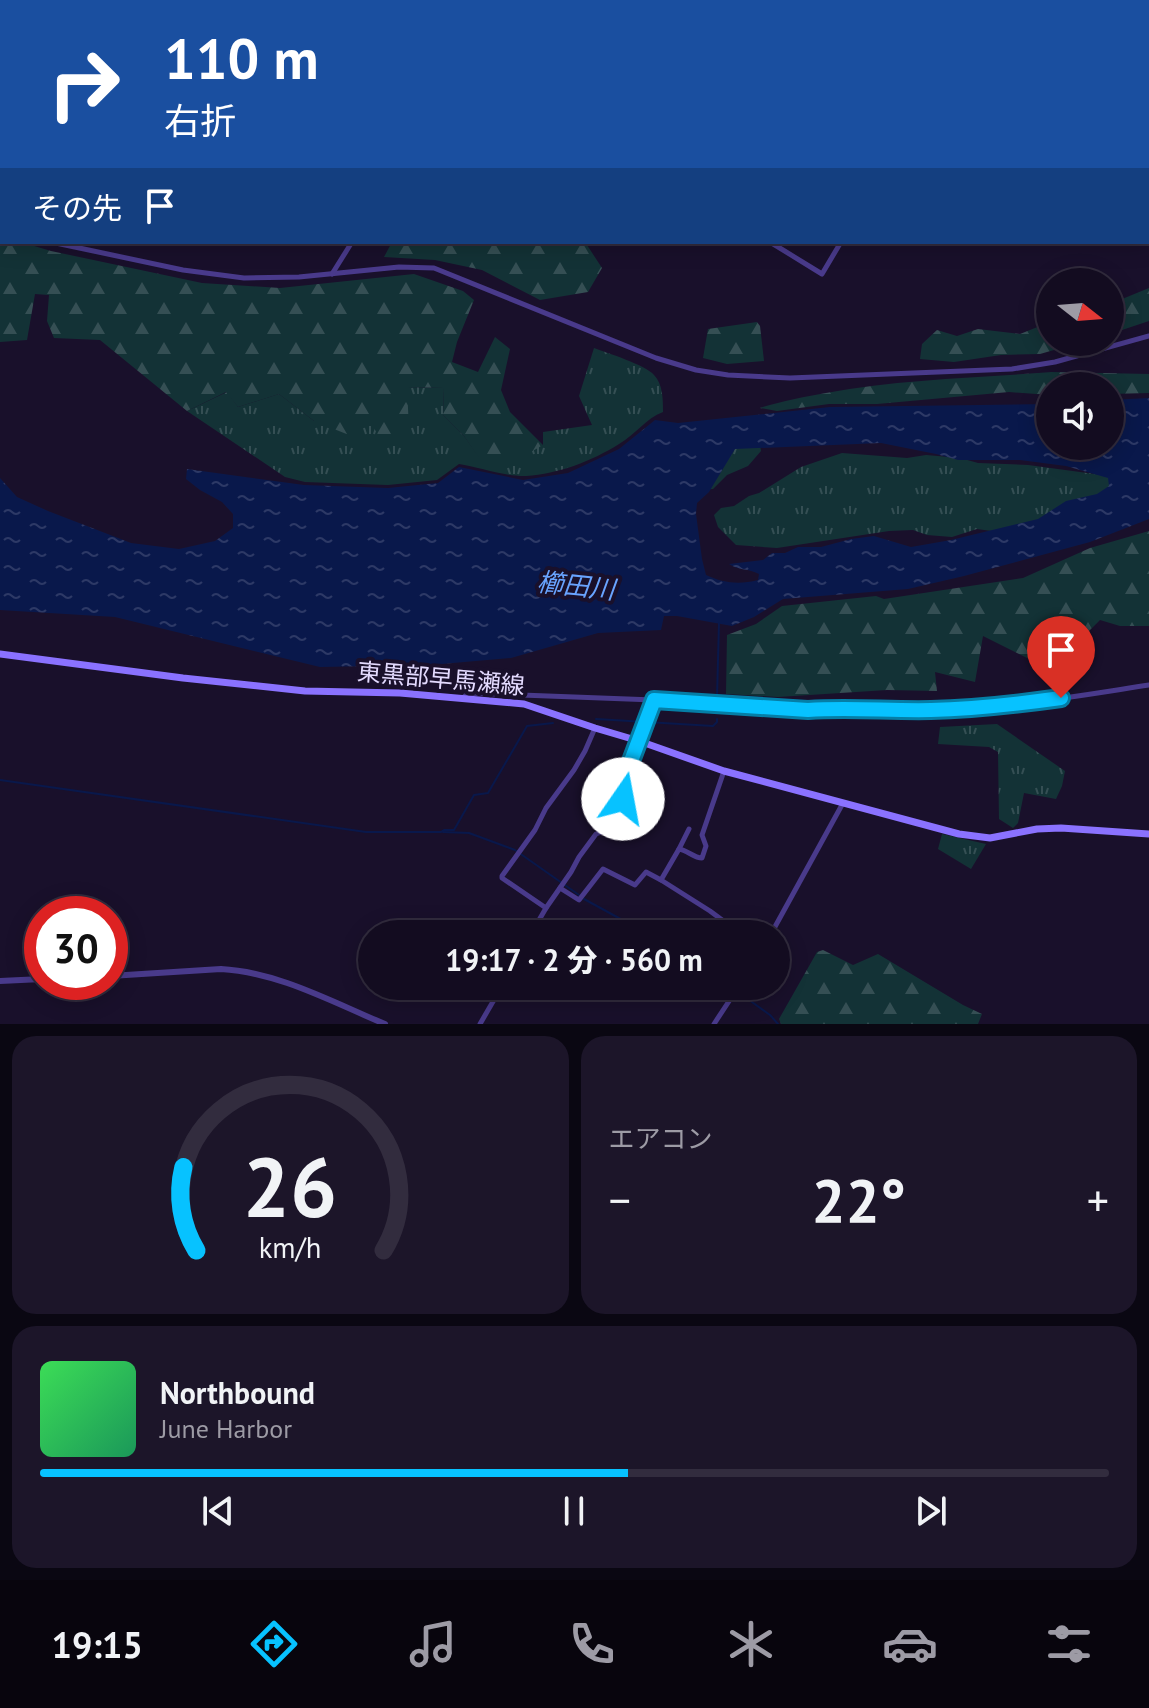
<!DOCTYPE html>
<html lang="ja">
<head>
<meta charset="utf-8">
<style>
	body { margin:0; font-family:"PT Sans","Noto Sans JP",sans-serif; background:#1c1529; color:#f1f3f6; height:100vh; display:flex; flex-direction:column; font-size:30px; white-space:nowrap }
	* { box-sizing:border-box; margin:0 }
	p { font-size:26px; color:#9d9ba5 }
	.icon { flex:none; width:44px; height:44px; fill:none; stroke:currentColor; stroke-width:2; stroke-linecap:round; stroke-linejoin:round }
	.map { position:relative; height:1024px; overflow:hidden }
	.drawer { display:flex; flex-direction:column; gap:12px; padding:12px; background:#0a0712; flex:1 }
	.drawer>* { flex:none }
	.top-card { position:absolute; left:0px; top:0px; width:1150px; height:244px; box-shadow:0 4px 20px #0003,0 0 0 2px #322c3e; background:#1a4fa0; color:#fff; overflow:hidden }
	.needle { width:52px; rotate:107deg }
	.buttons { position:absolute; left:1036px; top:268px; display:grid; gap:16px }
	.buttons a { display:grid; place-items:center; width:88px; height:88px; border-radius:50%; background:#130c20; box-shadow:0 4px 20px #0003,0 0 0 2px #322c3e; font-size:40px }
	.speed { position:absolute; left:24px; top:896px; display:flex; gap:16px; font-size:40px; font-weight:700; text-align:center }
	.speed>* { display:grid; place-content:center; width:104px; height:104px; border-radius:50%; background:#130c20; box-shadow:0 4px 20px #0003,0 0 0 2px #322c3e; line-height:1 }
	.speed .limit { border:12px solid #d22; background:#fff; color:#111 }
	.pin { position:absolute; display:grid; place-items:center; width:68px; height:68px; color:#fff; margin:-82px -34px; border-radius:50% 50% 50% 0; rotate:-45deg; box-shadow:0 0 8px #0007 }
	.pin .icon { rotate:45deg }
	.me { position:absolute; width:88px; margin:-44px; rotate:12deg; stroke-linejoin:round; filter:drop-shadow(0 0 6px #0008) }
	.turn { display:flex; align-items:center; gap:28px; height:168px; padding:0 32px; font-size:36px }
	.turn .icon { width:104px; height:104px; stroke-width:2.5 }
	.turn b { display:block; font-size:56px; line-height:68px }
	.then { display:flex; align-items:center; height:76px; padding:0 32px; background:#0003; gap:16px; font-size:30px }
	.big { font-size:60px; font-weight:800; line-height:1.1 }
	.drawer .tile { flex:1; display:flex; flex-direction:column; justify-content:center; gap:12px; min-width:0; padding:0 28px; border-radius:24px; background:#1c1529 }
	.drawer .dial { align-items:center; gap:0 }
	.dial svg { height:208px; overflow:visible; fill:none; stroke:#322c3e; stroke-width:7; stroke-linecap:round; text-anchor:middle }
	.dial text { fill:#f1f3f6; stroke:none }
	.song { display:flex; align-items:center; gap:24px }
	.cover { width:96px; height:96px; border-radius:12px; background:linear-gradient(135deg,hsl(130 70% 55%),hsl(150 70% 35%)) }
	.played { height:8px; border-radius:4px; background:linear-gradient(90deg,#07c2ff 55%,#322c3e 55%) }
	.keys { display:flex; justify-content:space-around; direction:ltr }
	.heat { display:flex; justify-content:space-between; align-items:center; font-size:44px; direction:ltr }
	.drawer .tiles { flex:1; display:grid; gap:12px; grid-template-columns:1fr 1fr }
	.tile:last-child { grid-column:span 2 }
	.trip { position:absolute; left:358px; top:920px; width:432px; height:80px; border-radius:40px; background:#130c20; box-shadow:0 4px 20px #0003,0 0 0 2px #322c3e; font-weight:800; line-height:80px; text-align:center }
	.tabs { display:flex; height:128px; justify-content:space-around; align-items:center; background:#08050d; color:#9d9ba5 }
	.tabs .icon { width:56px; height:56px }
	.tabs .selected { color:#07c2ff }
	.tabs b { font-size:36px; color:#f1f3f6 }
	.map>svg:first-child { display:block }
	.grass { fill:url(#grass-tufts) }
	.forest { fill:url(#forest-firs) }
	.water { fill:url(#water-ripples); fill-rule:evenodd }
	.lines { fill:none; stroke-linecap:round; stroke-linejoin:round }
	.stream { stroke:#09184b; stroke-width:2 }
	.minor { stroke:#493a8b; stroke-width:5 }
	.tertiary { stroke:#493a8b; stroke-width:6 }
	.secondary { stroke:#8a72ff; stroke-width:7 }
	.route-casing { stroke:#057ea6; stroke-width:20 }
	.route { stroke:#07c2ff; stroke-width:14 }
	.labels { text-anchor:middle; stroke-width:8; stroke-linejoin:round; paint-order:stroke }
	.street-label { font-size:24px; fill:#e4dbff; stroke:#19102b }
	.water-label { font-size:26px; font-style:italic; fill:#69a4ff; stroke:#19102b }
</style>
</head>
<body>
<div class="map">
<svg width="1149" height="1024" viewBox="0 0 1149 1024">
	<defs>
		<pattern id="grass-tufts" width="24" height="20" patternUnits="userSpaceOnUse" patternTransform="scale(2)"><rect width="24" height="20" fill="#133236"/><path d="M3 7l-1-3M5 7V3M7 7l1-3M15 17l-1-3M17 17v-4M19 17l1-3" fill="none" stroke="#354f54"/></pattern>
		<pattern id="forest-firs" width="22" height="20" patternUnits="userSpaceOnUse" patternTransform="scale(2)"><rect width="22" height="20" fill="#133236"/><path d="M5 1l3.5 6h-7zM16 11l3.5 6h-7z" fill="#354f54"/></pattern>
		<pattern id="water-ripples" width="26" height="14" patternUnits="userSpaceOnUse" patternTransform="scale(2)"><rect width="26" height="14" fill="#09184b"/><path d="M2 4q2-2 4 0t4 0M15 11q2-2 4 0t4 0" fill="none" stroke="#2d3966"/></pattern>
	</defs>
	<rect width="100%" height="100%" fill="#19102b"/>
	<g class="grass">
		<path d="M594 348C607 353 646 365 654 375 663 384 663 400 663 412 646 418 635 435 619 444 592 461 558 474 526 476 508 477 478 467 459 464L437 480 388 485 305 482 285 477 187 411 227 392 238 407 279 394 314 421 407 387 444 388 443 415 464 436 479 457 543 445V432L592 425 579 396Z"/>
		<polygon points="760,445 761,451 748,466 727,475 713,489 698,490 705,450"/>
		<polygon points="842,453 907,458 926,455 960,458 978,463 1028,465 1117,477 1106,504 999,532 977,529 952,537 927,535 913,530 889,531 777,548 736,545 718,527 714,515 721,508 734,506 749,496 759,493 801,467"/>
		<polygon points="997,724 1065,771 1062,786 1056,799 1024,793 1018,823 1013,828 999,819 998,752 989,747 938,744 940,727"/>
		<polygon points="942,834 986,844 971,869 938,849"/>
	</g>
	<g class="forest">
		<polygon points="0,236 2,236 2,242 21,242 51,251 202,283 280,288 414,274 463,291 474,300 457,342 452,362 478,372 495,337 510,349 501,390 510,412 543,445 510,464 479,458 464,436 443,415 444,388 407,387 409,430 382,441 370,422 349,435 314,421 279,394 238,407 226,392 187,411 100,340 54,338 47,321 49,295 35,294 27,340 0,342"/>
		<polygon points="392,242 585,242 602,268 588,292 540,300 482,270 435,260 384,257"/>
		<polygon points="1149,288 1149,321 1110,334 1110,304"/>
		<polygon points="757,322 760,326 764,361 727,364 703,358 708,329"/>
		<polygon points="1050,322 1050,342 1082,342 1040,354 1001,355 954,362 920,359 922,344 937,330 957,336 978,329 1020,334"/>
		<path d="M1052 372 1149 374V393L1110 394V386H1050V395L1009 392 877 404H829L777 411 760 408C782 401 803 397 826 393 900 379 977 378 1052 372Z"/>
		<polygon points="1149,531 1149,626 1120,626 1100,620 1088,632 1067,663 1045,667 983,636 975,682 935,672 937,691 887,690 778,697 726,694 727,635 756,624 782,606 876,596 884,599 1023,578 1090,548"/>
		<polygon points="823,950 853,965 878,954 963,1005 982,1014 978,1024 781,1024 779,1019 817,952"/>
	</g>
	<path class="water" d="M1149 398V519L1090 542 964 576 908 589 783 599 754 617 732 626 677 616H664L661 630 598 633 511 658 430 665 320 667 115 617 0 610V478L17 497 48 511 131 543 179 549 215 541 233 528V514L222 502 200 490 186 479 187 469 304 485 388 488 438 483 459 467 523 480 568 473 619 449 655 420 678 423 830 407 1050 404V446H1110V400ZM881 443 936 454 958 460H1020L1066 466 1108 478 1109 486 1097 494 1066 501 1038 519 951 540 911 547 874 536 851 539 821 547H798L785 553H772L763 560 729 564C740 571 748 568 759 574L758 580C739 585 723 583 706 575L702 559 696 514 697 503 709 492 735 449Z"/>
	<g class="lines">
		<g class="stream">
			<polyline points="1148,126 1149,125"/>
			<polyline points="717,697 719,623"/>
			<polyline points="596,719 713,726 717,722 717,719"/>
			<polyline points="0,780 366,832 441,832 444,830 454,830 474,795 488,793 527,726 553,723"/>
			<polyline points="443,832 469,833 515,850 579,895"/>
			<polyline points="584,899 648,934"/>
			<polyline points="730,986 770,1015 778,1024"/>
		</g>
		<g class="minor">
			<polyline points="236,0 239,2"/>
			<polyline points="358,0 363,2"/>
			<polyline points="675,0 676,2"/>
			<polyline points="771,0 773,2"/>
			<polyline points="1135,0 1138,2"/>
			<polyline points="291,2 292,0"/>
			<polyline points="381,2 382,0"/>
			<polyline points="496,2 497,0"/>
			<polyline points="801,2 803,0"/>
			<polyline points="1148,12 1149,13"/>
			<polyline points="1148,68 1149,67"/>
			<polyline points="1148,144 1149,145"/>
			<polyline points="0,227 2,228"/>
			<polyline points="51,242 183,270 244,278 299,277 399,267 434,268 656,358 696,370 728,375 790,378 1012,369 1055,362 1149,336"/>
			<polyline points="770,242 822,274 841,242"/>
			<polyline points="332,274 352,242"/>
			<path d="M463 698 468 693 654 700 808 710C848 707 889 711 930 710 1004 709 1077 696 1149 685"/>
			<polyline points="679,849 689,829"/>
			<polyline points="661,880 710,911 741,934"/>
			<path d="M560 888 579 900 603 869 635 885 646 872 661 880 679 849C687 850 694 858 702 858L706 846 702 835 724 771"/>
			<polyline points="546,908 502,878 502,876 535,830 546,808 574,770 585,751 595,728"/>
			<polyline points="531,934 546,908 571,872 579,857 596,834 604,831 615,816 623,799 628,769 654,700"/>
			<polyline points="771,934 843,803"/>
			<polyline points="480,1024 502,986"/>
			<polyline points="714,1024 739,986"/>
		</g>
		<g class="tertiary">
			<path d="M110 976 221 969C278 972 332 1002 385 1024"/>
			<polyline points="0,981 42,979"/>
		</g>
		<polyline class="secondary" points="0,654 183,678 305,691 400,693 524,704 595,728 639,741 724,771 959,834 990,838 1037,829 1061,828 1149,834"/>
	</g>
	<g class="lines">
		<g class="route-casing">
			<path id="route" d="M623 799 628 769 654 700 808 710C849 707 890 711 931 710 975 709 1018 704 1061 698"/>
		</g>
		<use href="#route" class="route"/>
	</g>
	<g class="labels">
		<g class="street-label">
			<text transform="translate(441 679) rotate(5)" y="8">東黒部早馬瀬線</text>
		</g>
		<g class="water-label">
			<text transform="translate(576 586) rotate(6)" y="9">櫛田川</text>
		</g>
	</g>
</svg>
<div class="buttons">
<a><svg class="needle" viewBox="-14 -14 28 28"><path d="M0-13l5 13h-10z" fill="#e53935"/><path d="M0 13l5-13h-10z" fill="#9d9ba5"/></svg></a>
<a><svg class="icon" aria-label="sound" viewBox="0 0 24 24"><path d="M4 9h4l5-4v14l-5-4H4zM17 9q2 3 0 6"/></svg></a>
</div>
<div class="speed"><div class="limit">30</div></div>
<div class="pin" style="left:1061px;top:698px;background:#d93025"><svg class="icon" aria-label="arrive" viewBox="0 0 24 24"><path d="M6 21V4h12l-3 4 3 4H6"/></svg></div>
<svg class="me" style="left:623px;top:799px" viewBox="-20 -20 40 40"><circle r="19" fill="#fff"/><path d="M0-13L10 11 0 6-10 11z" fill="#07c2ff"/></svg>
<div class="trip">19:17 · 2 分 · 560 m</div>
<div class="top-card">
<div class="turn"><svg class="icon" aria-label="right" viewBox="0 0 24 24"><path d="M7 20v-9h11M14 6l5 5-5 5"/></svg><div><b>110 m</b>右折</div></div>
<div class="then">その先<svg class="icon" aria-label="arrive" viewBox="0 0 24 24"><path d="M6 21V4h12l-3 4 3 4H6"/></svg></div>
</div>
</div>
<section class="drawer">
<div class="tiles">
<div class="tile dial"><svg viewBox="0 0 100 80">
<path d="M14 69A42 42 0 1 1 86 69"/>
<path d="M14 69A42 42 0 0 1 9 37" stroke="#07c2ff"/>
<text x="50" y="56" font-size="32" font-weight="700">26</text>
<text x="50" y="72" font-size="11">km/h</text>
</svg></div>
<div class="tile"><p>エアコン</p>
<div class="heat"><a>−</a><b class="big">22°</b><a>+</a></div>
</div>
<div class="tile">
<div class="song"><i class="cover"></i><div><b>Northbound</b><p>June Harbor</p></div></div>
<div class="played"></div>
<div class="keys"><svg class="icon" aria-label="previous" viewBox="0 0 24 24"><path d="M18 5L8 12l10 7zM5 5v14"/></svg><svg class="icon" aria-label="pause" viewBox="0 0 24 24"><path d="M8 5v14M16 5v14"/></svg><svg class="icon" aria-label="next" viewBox="0 0 24 24"><path d="M6 5l10 7-10 7zM19 5v14"/></svg></div>
</div>
</div>
</section>
<nav class="tabs">
<b>19:15</b>
<svg class="icon selected" aria-label="directions" viewBox="0 0 24 24"><path d="M12 3l9 9-9 9-9-9zM9 14v-3h6M13 9l2 2-2 2"/></svg>
<svg class="icon" aria-label="music" viewBox="0 0 24 24"><path d="M9 18V5l10-2v13"/><circle cx="6" cy="18" r="3"/><circle cx="16" cy="16" r="3"/></svg>
<svg class="icon" aria-label="phone" viewBox="0 0 24 24"><path d="M5 4h4l2 5-3 2q2 4 5 5l2-3 5 2v4C11 20 4 13 5 4z"/></svg>
<svg class="icon" aria-label="climate" viewBox="0 0 24 24"><path d="M12 3v18M4 7l16 10M4 17L20 7"/></svg>
<svg class="icon" aria-label="car" viewBox="0 0 24 24"><path d="M5 17H2v-5l4-1 3-4h7l3 4 3 1v5h-3M9 17h6M6 11h13"/><circle cx="7" cy="17" r="2"/><circle cx="17" cy="17" r="2"/></svg>
<svg class="icon" aria-label="filters" viewBox="0 0 24 24"><path d="M4 7h16M4 17h16"/><circle cx="9" cy="7" r="2"/><circle cx="15" cy="17" r="2"/></svg>
</nav>
</body>
</html>
